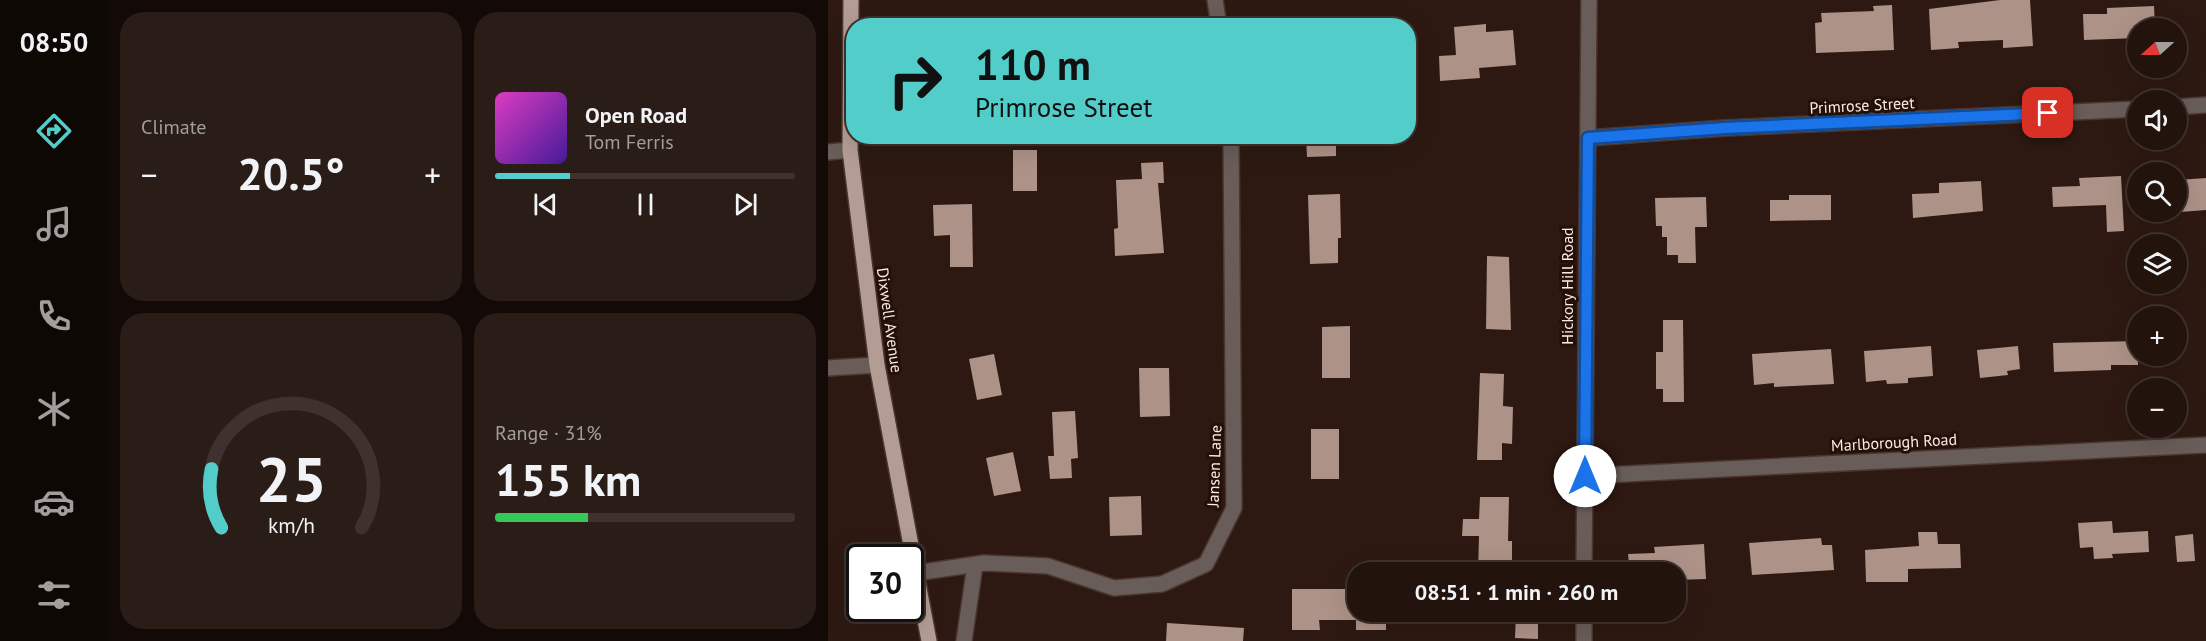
<!DOCTYPE html>
<html lang="en">
<head>
<meta charset="utf-8">
<style>
	body { margin:0; font-family:"PT Sans",sans-serif; background:#2a1c16; color:#f1f3f6; height:100vh; display:flex; flex-direction:column; font-size:22px; white-space:nowrap }
	* { box-sizing:border-box; margin:0 }
	p { font-size:20px; color:#a29e9d }
	.icon { flex:none; width:33px; height:33px; fill:none; stroke:currentColor; stroke-width:2; stroke-linecap:round; stroke-linejoin:round }
	.map { position:relative; flex:1; overflow:hidden }
	.details { display:flex; flex-direction:column; gap:12px; padding:12px; background:#130a07; width:720px }
	.details>* { flex:none }
	.hud { position:absolute; left:18px; top:18px; width:570px; height:126px; border-radius:24px; box-shadow:0 6px 24px #0002,0 0 0 2px #3f322e; background:#53cdca; color:#111; overflow:hidden }
	.needle { width:39px; rotate:249deg }
	.buttons { position:absolute; left:1299px; top:18px; display:grid; gap:12px }
	.buttons a { display:grid; place-items:center; width:60px; height:60px; border-radius:50%; background:#22130d; box-shadow:0 6px 24px #0002,0 0 0 2px #3f322e; font-size:30px }
	.speed { position:absolute; left:18px; top:544px; display:flex; gap:12px; font-size:30px; font-weight:700; text-align:center }
	.speed>* { display:grid; place-content:center; width:78px; height:78px; border-radius:50%; background:#22130d; box-shadow:0 6px 24px #0002,0 0 0 2px #3f322e; line-height:1 }
	.speed .limit { border:3px solid #111; border-radius:9px; background:#fff; color:#111 }
	.pin { position:absolute; display:grid; place-items:center; width:51px; height:51px; color:#fff; margin:-26px; border-radius:12px; box-shadow:0 3px 9px #0006 }
	.me { position:absolute; width:66px; margin:-33px; rotate:0deg; stroke-linejoin:round; filter:drop-shadow(0 0 4px #0008) }
	.turn { display:flex; align-items:center; gap:21px; height:126px; padding:0 30px; font-size:27px }
	.turn .icon { width:78px; height:78px; stroke-width:2.5 }
	.turn b { display:block; font-size:42px; line-height:51px }
	.big { font-size:45px; font-weight:700; line-height:1.1 }
	.details .card { flex:1; display:flex; flex-direction:column; justify-content:center; gap:9px; min-width:0; padding:0 21px; border-radius:24px; background:#2a1c16 }
	.details .dial { align-items:center; gap:0 }
	.dial svg { height:156px; overflow:visible; fill:none; stroke:#3f322e; stroke-width:7; stroke-linecap:round; text-anchor:middle }
	.dial text { fill:#f1f3f6; stroke:none }
	.song { display:flex; align-items:center; gap:18px }
	.cover { width:72px; height:72px; border-radius:9px; background:linear-gradient(135deg,hsl(310 70% 55%),hsl(260 70% 35%)) }
	.played { height:6px; border-radius:3px; background:linear-gradient(90deg,#53cdca 25%,#3f322e 25%) }
	.keys { display:flex; justify-content:space-around; direction:ltr }
	.heat { display:flex; justify-content:space-between; align-items:center; font-size:33px; direction:ltr }
	.charge { height:9px; border-radius:4px; background:linear-gradient(90deg,#34c759 31%,#3f322e 0) }
	.details .tiles { flex:1; display:grid; gap:12px; grid-template-columns:repeat(2,1fr) }
	.trip { position:absolute; left:519px; top:562px; width:339px; height:60px; border-radius:24px; background:#22130d; box-shadow:0 6px 24px #0002,0 0 0 2px #3f322e; font-weight:700; line-height:60px; text-align:center }
	main { display:flex; flex:1; min-height:0 }
	.dock { display:flex; flex-direction:column; width:108px; justify-content:space-around; align-items:center; background:#0e0805; color:#a29e9d }
	.dock .icon { width:42px; height:42px }
	.dock .current { color:#53cdca }
	.dock b { font-size:27px; color:#f1f3f6 }
	.map>svg:first-child { display:block }
	.building { fill:#ad9287 }
	.lines { fill:none; stroke-linecap:round; stroke-linejoin:round }
	.minor-casing { stroke:#4a362f; stroke-width:18 }
	.major-casing { stroke:#4a362f; stroke-width:18 }
	.minor { stroke:#695d59; stroke-width:15 }
	.major { stroke:#b39c93; stroke-width:15 }
	.route-casing { stroke:#114b97; stroke-width:15 }
	.route { stroke:#1a73e8; stroke-width:10 }
	.labels { text-anchor:middle; stroke-width:6; stroke-linejoin:round; paint-order:stroke }
	.street-label { font-size:16px; fill:#faebe5; stroke:#231008 }
</style>
</head>
<body>
<main>
<nav class="dock">
<b>08:50</b>
<svg class="icon current" aria-label="directions" viewBox="0 0 24 24"><path d="M12 3l9 9-9 9-9-9zM9 14v-3h6M13 9l2 2-2 2"/></svg>
<svg class="icon" aria-label="music" viewBox="0 0 24 24"><path d="M9 18V5l10-2v13"/><circle cx="6" cy="18" r="3"/><circle cx="16" cy="16" r="3"/></svg>
<svg class="icon" aria-label="phone" viewBox="0 0 24 24"><path d="M5 4h4l2 5-3 2q2 4 5 5l2-3 5 2v4C11 20 4 13 5 4z"/></svg>
<svg class="icon" aria-label="climate" viewBox="0 0 24 24"><path d="M12 3v18M4 7l16 10M4 17L20 7"/></svg>
<svg class="icon" aria-label="car" viewBox="0 0 24 24"><path d="M5 17H2v-5l4-1 3-4h7l3 4 3 1v5h-3M9 17h6M6 11h13"/><circle cx="7" cy="17" r="2"/><circle cx="17" cy="17" r="2"/></svg>
<svg class="icon" aria-label="filters" viewBox="0 0 24 24"><path d="M4 7h16M4 17h16"/><circle cx="9" cy="7" r="2"/><circle cx="15" cy="17" r="2"/></svg>
</nav>
<section class="details">
<div class="tiles">
<div class="card"><p>Climate</p>
<div class="heat"><a>−</a><b class="big">20.5°</b><a>+</a></div>
</div>
<div class="card">
<div class="song"><i class="cover"></i><div><b>Open Road</b><p>Tom Ferris</p></div></div>
<div class="played"></div>
<div class="keys"><svg class="icon" aria-label="previous" viewBox="0 0 24 24"><path d="M18 5L8 12l10 7zM5 5v14"/></svg><svg class="icon" aria-label="pause" viewBox="0 0 24 24"><path d="M8 5v14M16 5v14"/></svg><svg class="icon" aria-label="next" viewBox="0 0 24 24"><path d="M6 5l10 7-10 7zM19 5v14"/></svg></div>
</div>
<div class="card dial"><svg viewBox="0 0 100 80">
<path d="M14 69A42 42 0 1 1 86 69"/>
<path d="M14 69A42 42 0 0 1 9 39" stroke="#53cdca"/>
<text x="50" y="56" font-size="32" font-weight="700">25</text>
<text x="50" y="72" font-size="11">km/h</text>
</svg></div>
<div class="card"><p>Range · 31%</p><b class="big">155 km</b><div class="charge"></div></div>
</div>
</section>
<div class="map">
<svg width="1378" height="641" viewBox="0 0 1378 641">
	<rect width="100%" height="100%" fill="#2d1911"/>
	<g class="building">
		<polygon points="1172,0 1202,0 1205,46 1175,48 1175,40 1130,42 1131,48 1103,50 1101,9"/>
		<polygon points="1064,5 1066,50 988,53 987,23 994,22 993,13 1046,11 1045,6"/>
		<polygon points="1326,6 1327,28 1310,28 1310,38 1256,40 1255,14 1279,14 1279,8"/>
		<polygon points="658,24 658,32 685,30 688,65 651,68 652,78 612,81 611,56 628,55 626,27"/>
		<polygon points="478,136 508,136 508,156 479,157"/>
		<rect x="185" y="150" width="24" height="41"/>
		<polygon points="335,162 336,183 330,183 336,253 287,256 286,229 290,228 288,180 314,179 313,163"/>
		<polygon points="1293,176 1296,231 1279,232 1278,205 1225,207 1224,187 1252,186 1251,178"/>
		<polygon points="1378,178 1378,210 1352,212 1349,180"/>
		<polygon points="1153,181 1155,211 1085,218 1084,194 1111,193 1111,183"/>
		<polygon points="512,194 513,238 510,238 510,263 482,264 480,195"/>
		<polygon points="961,195 1003,195 1003,220 942,221 942,200 961,200"/>
		<polygon points="878,197 879,227 867,227 868,263 850,263 850,255 839,255 839,237 834,237 834,226 828,226 827,198"/>
		<polygon points="144,204 145,267 122,267 122,235 106,236 105,205"/>
		<polygon points="659,256 681,257 683,330 658,329"/>
		<polygon points="835,320 855,320 856,402 835,402 835,389 828,389 828,352 835,352"/>
		<polygon points="522,326 522,378 494,378 494,327"/>
		<polygon points="1310,341 1310,365 1283,365 1283,370 1226,372 1225,343"/>
		<polygon points="1103,346 1105,376 1080,378 1080,383 1059,384 1058,380 1038,382 1036,351"/>
		<polygon points="1190,346 1192,369 1179,371 1180,375 1152,378 1149,350"/>
		<polygon points="1003,349 1006,384 946,387 946,383 926,385 924,354"/>
		<polygon points="166,354 174,395 149,400 141,359"/>
		<polygon points="311,368 341,368 342,416 312,417"/>
		<polygon points="652,373 676,374 675,406 685,407 684,444 674,443 674,460 649,460"/>
		<polygon points="247,411 250,458 243,459 244,478 222,479 220,456 226,456 224,412"/>
		<rect x="483" y="429" width="28" height="50"/>
		<polygon points="185,452 193,491 166,496 158,458"/>
		<polygon points="313,496 314,535 282,536 281,497"/>
		<polygon points="652,497 681,497 680,541 684,541 684,568 680,568 679,573 650,573 651,536 634,536 635,519 651,519"/>
		<polygon points="1284,521 1285,533 1320,531 1321,552 1284,554 1285,558 1266,559 1265,547 1252,548 1250,523"/>
		<polygon points="1090,532 1109,532 1110,544 1132,544 1133,568 1080,569 1080,582 1038,582 1037,550 1091,546"/>
		<polygon points="1365,534 1367,561 1349,562 1347,536"/>
		<polygon points="993,538 994,545 1004,545 1006,570 924,575 921,543"/>
		<polygon points="876,544 878,579 848,580 848,573 802,573 800,554 827,553 826,547"/>
		<polygon points="464,589 530,589 530,612 558,612 558,630 528,630 528,620 491,620 492,630 464,630"/>
		<polygon points="688,612 710,612 710,639 687,638"/>
		<polygon points="339,623 416,628 415,641 338,641"/>
	</g>
	<g class="lines">
		<g class="minor-casing">
			<g id="minor">
				<polyline points="387,0 391,26"/>
				<polyline points="1348,107 1378,105"/>
				<polyline points="760,138 897,128 1310,109"/>
				<polyline points="0,152 22,150"/>
				<polyline points="0,368 49,365"/>
				<polyline points="757,476 1378,445"/>
				<polyline points="88,573 156,563 220,566 286,588 334,584 378,564 406,508 403,136"/>
				<polyline points="756,573 761,0"/>
				<polyline points="136,641 147,565"/>
				<polyline points="756,641 756,612"/>
			</g>
		</g>
		<g class="major-casing">
			<polyline id="major" points="23,0 22,150 49,365 101,641"/>
		</g>
		<use href="#minor" class="minor"/>
		<use href="#major" class="major"/>
	</g>
	<g class="lines">
		<g class="route-casing">
			<polyline id="route" points="757,476 760,138 897,128 1220,113"/>
		</g>
		<use href="#route" class="route"/>
	</g>
	<g class="labels">
		<g class="street-label">
			<text transform="translate(1034 105) rotate(-3)" y="6">Primrose Street</text>
			<text transform="translate(739 286) rotate(-90)" y="6">Hickory Hill Road</text>
			<text transform="translate(62 320) rotate(82)" y="6">Dixwell Avenue</text>
			<text transform="translate(1066 442) rotate(-3)" y="6">Marlborough Road</text>
			<text transform="translate(386 466) rotate(-88)" y="6">Jansen Lane</text>
		</g>
	</g>
</svg>
<div class="buttons">
<a><svg class="needle" viewBox="-14 -14 28 28"><path d="M0-13l5 13h-10z" fill="#e53935"/><path d="M0 13l5-13h-10z" fill="#a29e9d"/></svg></a>
<a><svg class="icon" aria-label="sound" viewBox="0 0 24 24"><path d="M4 9h4l5-4v14l-5-4H4zM17 9q2 3 0 6"/></svg></a>
<a><svg class="icon" aria-label="search" viewBox="0 0 24 24"><circle cx="10" cy="10" r="6"/><path d="M15 15l6 6"/></svg></a>
<a><svg class="icon" aria-label="layers" viewBox="0 0 24 24"><path d="M12 4l9 5-9 5-9-5zM3 14l9 5 9-5"/></svg></a>
<a>+</a>
<a>−</a>
</div>
<div class="speed"><div class="limit">30</div></div>
<div class="pin" style="left:1220px;top:113px;background:#d93025"><svg class="icon" aria-label="arrive" viewBox="0 0 24 24"><path d="M6 21V4h12l-3 4 3 4H6"/></svg></div>
<svg class="me" style="left:757px;top:476px" viewBox="-20 -20 40 40"><circle r="19" fill="#fff"/><path d="M0-13L10 11 0 6-10 11z" fill="#1a73e8"/></svg>
<div class="trip">08:51 · 1 min · 260 m</div>
<div class="hud">
<div class="turn"><svg class="icon" aria-label="right" viewBox="0 0 24 24"><path d="M7 20v-9h11M14 6l5 5-5 5"/></svg><div><b>110 m</b>Primrose Street</div></div>
</div>
</div>
</main>
</body>
</html>
